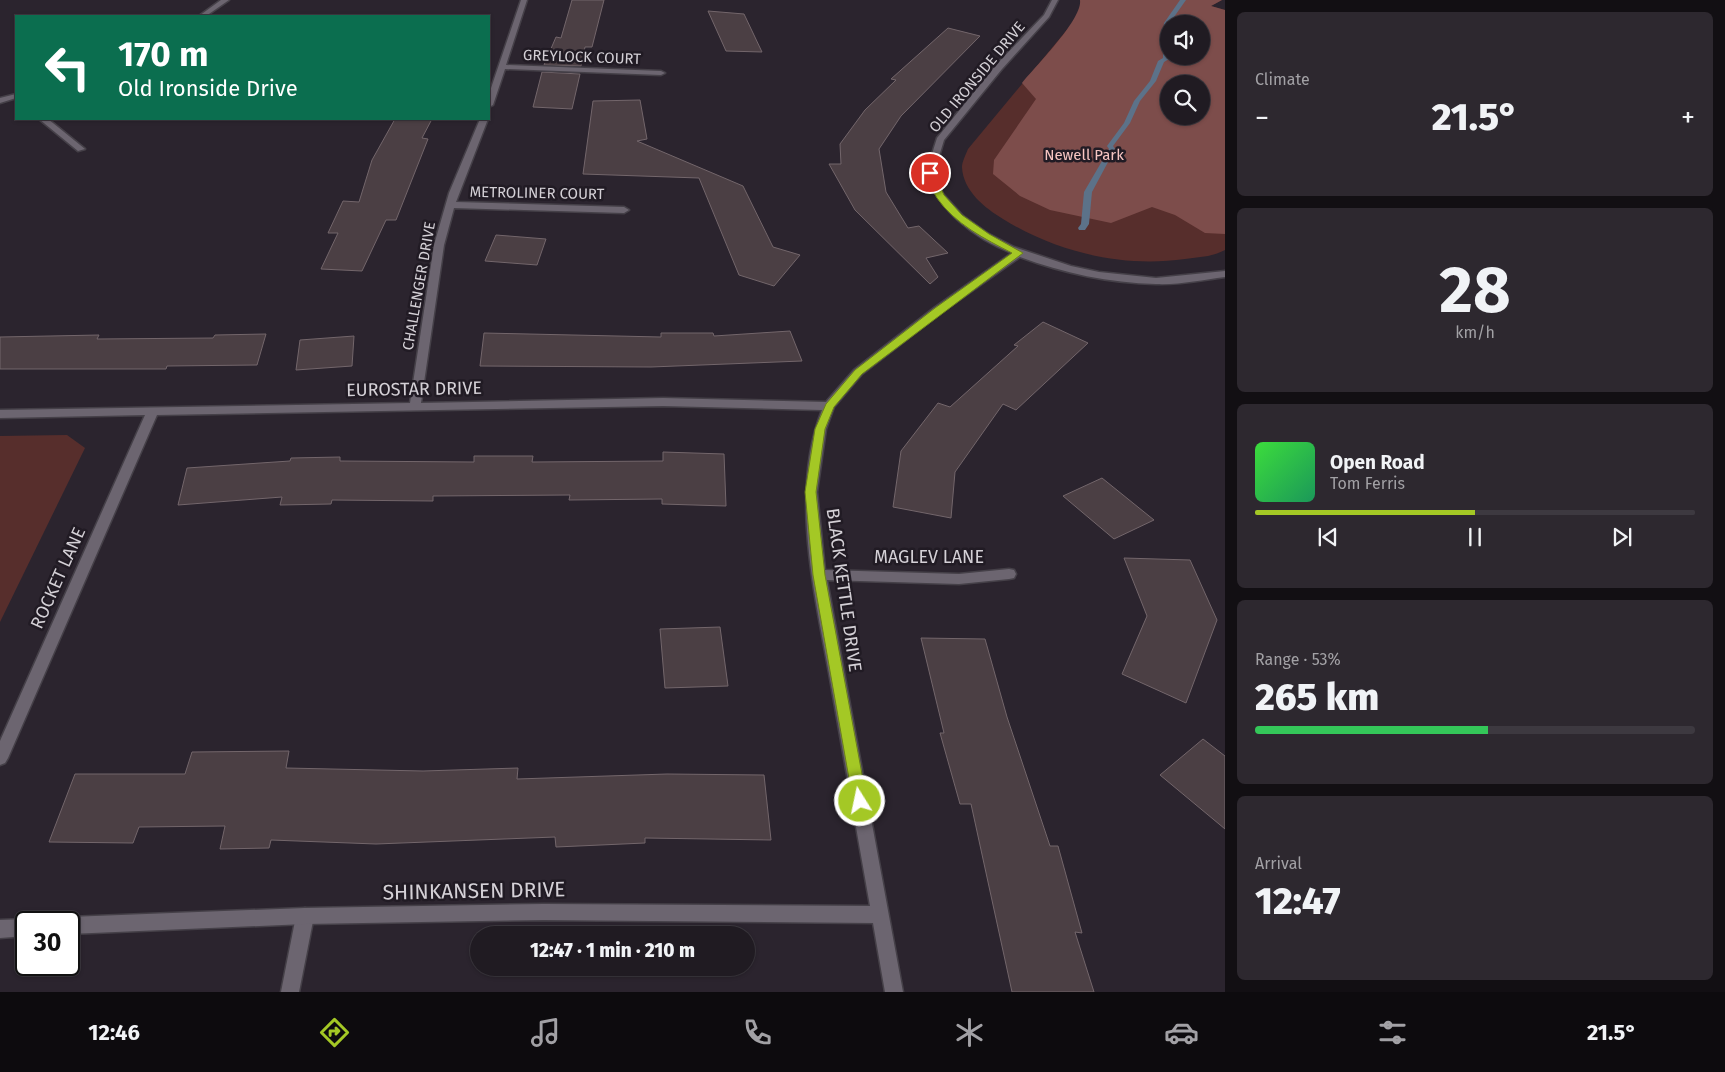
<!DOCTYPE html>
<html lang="en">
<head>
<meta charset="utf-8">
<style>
	body { margin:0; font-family:"Fira Sans",sans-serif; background:#2d282f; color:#f1f3f6; height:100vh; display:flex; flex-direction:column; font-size:19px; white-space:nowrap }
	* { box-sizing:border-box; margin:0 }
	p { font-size:16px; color:#a2a1a5 }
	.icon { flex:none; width:28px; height:28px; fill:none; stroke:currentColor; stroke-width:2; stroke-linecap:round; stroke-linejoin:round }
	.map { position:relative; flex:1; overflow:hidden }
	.panel { display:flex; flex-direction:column; gap:12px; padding:12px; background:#120f13; width:500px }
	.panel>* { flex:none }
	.banner { position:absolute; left:15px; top:15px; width:475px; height:105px; border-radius:0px; box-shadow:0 1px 4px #0004,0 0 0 1px #3d3940; background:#0b6e4f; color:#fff; overflow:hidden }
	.controls { position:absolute; left:1160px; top:15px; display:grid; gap:10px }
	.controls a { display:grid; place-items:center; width:50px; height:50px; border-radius:50%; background:#201b22; box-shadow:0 1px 4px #0004,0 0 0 1px #3d3940; font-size:25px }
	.speed { position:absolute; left:15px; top:911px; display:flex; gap:10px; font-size:25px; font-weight:700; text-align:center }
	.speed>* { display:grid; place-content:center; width:65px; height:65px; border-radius:50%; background:#201b22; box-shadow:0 1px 4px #0004,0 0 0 1px #3d3940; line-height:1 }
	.speed .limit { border:2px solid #111; border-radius:8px; background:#fff; color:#111 }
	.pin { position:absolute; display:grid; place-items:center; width:42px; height:42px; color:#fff; margin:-21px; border:2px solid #fff; border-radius:50%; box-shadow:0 1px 5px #0007 }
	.me { position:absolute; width:55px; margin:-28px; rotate:350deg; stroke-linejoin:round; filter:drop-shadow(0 0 4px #0008) }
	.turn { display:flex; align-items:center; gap:18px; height:105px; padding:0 20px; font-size:22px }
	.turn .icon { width:65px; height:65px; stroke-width:2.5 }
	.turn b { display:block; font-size:35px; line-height:42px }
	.big { font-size:38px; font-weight:800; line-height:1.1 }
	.panel .tile { flex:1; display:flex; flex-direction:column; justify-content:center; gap:8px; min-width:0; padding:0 18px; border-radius:8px; background:#2d282f }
	.panel .dial { align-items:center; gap:0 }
	.dial b { font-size:65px; line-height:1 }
	.song { display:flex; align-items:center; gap:15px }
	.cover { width:60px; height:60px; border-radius:8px; background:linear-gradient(135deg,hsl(120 70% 55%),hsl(150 70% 35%)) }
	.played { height:5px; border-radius:2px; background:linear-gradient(90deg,#a4c825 50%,#3d3940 50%) }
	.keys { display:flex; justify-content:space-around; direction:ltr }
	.heat { display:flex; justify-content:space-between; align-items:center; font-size:28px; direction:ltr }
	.charge { height:8px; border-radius:4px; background:linear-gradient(90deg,#34c759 53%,#3d3940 0) }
	.trip { position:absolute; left:470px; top:926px; width:285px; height:50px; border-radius:25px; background:#201b22; box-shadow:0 1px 4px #0004,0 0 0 1px #3d3940; font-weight:800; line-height:50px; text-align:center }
	.dock { display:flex; height:80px; justify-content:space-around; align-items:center; background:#0d0b0e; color:#a2a1a5 }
	.dock .icon { width:35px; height:35px }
	.dock .active { color:#a4c825 }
	.dock b { font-size:22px; color:#f1f3f6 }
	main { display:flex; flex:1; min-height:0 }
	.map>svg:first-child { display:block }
	.green { fill:#572e2c; fill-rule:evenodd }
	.forest { fill:#7d4d4b; fill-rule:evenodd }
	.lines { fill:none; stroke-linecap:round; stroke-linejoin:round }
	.stream { fill:#5c7289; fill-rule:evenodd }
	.building { fill:#4b3f44; stroke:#73666b }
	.lane-casing { stroke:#454048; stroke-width:3 }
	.street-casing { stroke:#454048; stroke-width:3 }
	.lane { fill:#6c6570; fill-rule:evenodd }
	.street { fill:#6c6570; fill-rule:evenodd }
	.route { fill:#a4c825; stroke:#6b8218 }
	.labels { text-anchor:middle; stroke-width:5; stroke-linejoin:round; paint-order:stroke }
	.far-street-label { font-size:15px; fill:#d4d0d6; stroke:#211b24 }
	.far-park-label { font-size:15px; fill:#f7c5c2; stroke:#211b24 }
	.street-label { font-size:18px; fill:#d4d0d6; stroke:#211b24 }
	.near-street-label { font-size:21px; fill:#d4d0d6; stroke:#211b24 }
</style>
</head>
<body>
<main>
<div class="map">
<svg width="1225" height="992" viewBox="0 0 1225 992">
	<rect width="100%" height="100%" fill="#2b242e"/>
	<g class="green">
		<path d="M1080 0H1222L1211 6 1225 10V250C1212 257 1199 257 1185 259 1122 268 1056 252 1003 219 985 208 963 191 962 167 962 162 966 154 968 149L1075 20 1081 6ZM1169 24H1201V56H1169ZM1169 84H1201V116H1169Z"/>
		<polygon points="67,435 85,448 0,622 0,436"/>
	</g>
	<path class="forest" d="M1080 0H1222L1211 6 1225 10V234L1205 233 1175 215 1152 207 1111 223 1050 210 1020 196 993 174 994 160 1036 99 1022 83C1035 67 1083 19 1080 0ZM1169 24H1201V56H1169ZM1169 84H1201V116H1169Z"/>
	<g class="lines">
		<polygon class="stream" points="1180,0 1186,0 1169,24 1169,59 1164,62 1156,81 1140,101 1130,123 1113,146 1115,149 1092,192 1089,224 1085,230 1079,230 1078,228 1081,224 1084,192 1109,149 1107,146 1124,123 1134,101 1150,81 1158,61 1163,58 1163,33 1164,23"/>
	</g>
	<g class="building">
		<polygon points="572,0 604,0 592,47 585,47 581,66 544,65 556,37 561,38"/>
		<polygon points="708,11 744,14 762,52 726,51"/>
		<polygon points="948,28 980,36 901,116 879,149 886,192 908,228 919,226 948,253 926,258 938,277 930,284 855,210 829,164 841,164 840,144 865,110 896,80 891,79"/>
		<polygon points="542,72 580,74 572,109 533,107"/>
		<polygon points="640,100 647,139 637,141 743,186 773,247 800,255 774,286 739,275 699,178 583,174 593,101"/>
		<polygon points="395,119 432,119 422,138 428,139 396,220 386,220 362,271 321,269 338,233 328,233 343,201 359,202 372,160"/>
		<polygon points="496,235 546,239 537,265 485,261"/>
		<polygon points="1043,322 1088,343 1016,410 1003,404 955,472 951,518 893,507 901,451 938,403 950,407 1018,346 1014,345"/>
		<polygon points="790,331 802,361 651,367 480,366 484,333 661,337 661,333 713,333 714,336"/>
		<polygon points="266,334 257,365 167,366 166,369 0,369 0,337 99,335 97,339 213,338 215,335"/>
		<polygon points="354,336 352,366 296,370 300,340"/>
		<polygon points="663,452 724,454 726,506 662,504 662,499 569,500 570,495 433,496 433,501 332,500 331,504 280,505 282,497 178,505 187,468 290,461 291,458 340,457 340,461 474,462 474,456 533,456 532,462 663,461"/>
		<polygon points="1102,478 1154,520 1114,539 1063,496"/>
		<polygon points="1124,558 1190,560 1217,620 1186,703 1122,674 1147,616"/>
		<polygon points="720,627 728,686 665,688 660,629"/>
		<polygon points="921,638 985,639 1007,717 1050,846 1058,846 1082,933 1075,932 1094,992 1012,992 971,804 960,804 940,733 944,733"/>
		<polygon points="1203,739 1225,756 1225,829 1160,775"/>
		<polygon points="289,751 286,768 423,771 518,768 517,779 667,774 764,775 771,840 645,838 645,843 556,847 555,837 376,844 271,840 269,848 220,849 225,826 139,827 133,843 49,842 75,774 185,774 192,752"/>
	</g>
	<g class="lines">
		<g class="lane-casing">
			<polygon id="lane" points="305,908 311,910 314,916 299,992 281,992 296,916 299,910"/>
		</g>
		<g class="street-casing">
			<g id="street">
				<polygon points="221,0 229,0 206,16 199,16"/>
				<polygon points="521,0 527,0 506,65 661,71 665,73 661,75 505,69 493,105 489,107 489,94"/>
				<path d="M1052 0H1058L1049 17 1002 69 944 140 934 173 943 194 963 216 987 233 1014 247 1071 266 1099 272 1156 278 1225 271V277C1202 280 1179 285 1156 284 1110 283 1063 273 1020 257L942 312 862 374 834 407 826 429 817 492 825 570 959 574 1009 569 1014 570 1016 574 1014 578 1009 579 959 584 827 580 903 992H885L873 923 544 920 305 924 69 934V922H62L69 917 305 908 544 904 870 906C857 834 845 762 832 690 817 602 788 496 822 410L663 406 157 415 8 758 5 763 0 765V741L145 415 0 418V410L410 403 434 245 449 193 480 119H488L456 202 624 207 629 210 624 213 454 208 444 245 421 403 663 398 826 402 854 370 934 308 1012 253C975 239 939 211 926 173L937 138 996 65 1044 15Z"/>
				<polygon points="16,94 16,98 0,103 0,98"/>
				<polygon points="39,119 48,119 85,149 78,151"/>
				<polygon points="26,919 32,922 26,922 26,936 0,938 0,920"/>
			</g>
		</g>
		<use href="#lane" class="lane"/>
		<use href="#street" class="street"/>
	</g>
	<path class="route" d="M930 170 934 173 944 195 962 215 989 234 1023 253 862 374 834 407 825 429 816 492 825 575 867 801 865 806 860 808 855 806 853 801 813 575 805 492 815 429 826 404 855 370 935 308 1012 253C985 239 955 224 937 198 932 191 929 181 926 173Z"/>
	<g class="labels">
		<g class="far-street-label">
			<text transform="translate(582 57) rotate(2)" y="5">GREYLOCK COURT</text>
			<text transform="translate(977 77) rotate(-50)" y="5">OLD IRONSIDE DRIVE</text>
			<text transform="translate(537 193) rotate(1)" y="5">METROLINER COURT</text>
			<text transform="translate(419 286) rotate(-80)" y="5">CHALLENGER DRIVE</text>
		</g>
		<g class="far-park-label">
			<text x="1084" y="160">Newell Park</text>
		</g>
		<g class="street-label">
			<text transform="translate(414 389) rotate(-1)" y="6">EUROSTAR DRIVE</text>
			<text x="929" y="563">MAGLEV LANE</text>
			<text transform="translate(58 578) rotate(-66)" y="6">ROCKET LANE</text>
			<text transform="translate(844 590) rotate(82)" y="6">BLACK KETTLE DRIVE</text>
		</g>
		<g class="near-street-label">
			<text transform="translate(474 891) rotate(-1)" y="7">SHINKANSEN DRIVE</text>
		</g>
	</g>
</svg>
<div class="controls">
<a><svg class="icon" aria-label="sound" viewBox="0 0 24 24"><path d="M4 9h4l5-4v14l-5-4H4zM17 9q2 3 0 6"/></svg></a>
<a><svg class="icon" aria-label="search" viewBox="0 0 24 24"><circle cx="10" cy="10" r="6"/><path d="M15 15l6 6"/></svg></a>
</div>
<div class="speed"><div class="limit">30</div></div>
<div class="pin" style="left:930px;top:173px;background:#d93025"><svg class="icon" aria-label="arrive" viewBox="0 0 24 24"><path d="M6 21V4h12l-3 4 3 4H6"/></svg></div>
<svg class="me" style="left:860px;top:801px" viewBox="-20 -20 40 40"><circle r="17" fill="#a4c825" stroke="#fff" stroke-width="3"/><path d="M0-11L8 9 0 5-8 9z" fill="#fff"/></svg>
<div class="trip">12:47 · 1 min · 210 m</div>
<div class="banner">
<div class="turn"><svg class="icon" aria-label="left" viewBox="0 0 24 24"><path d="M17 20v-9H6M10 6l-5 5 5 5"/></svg><div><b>170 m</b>Old Ironside Drive</div></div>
</div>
</div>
<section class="panel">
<div class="tile"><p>Climate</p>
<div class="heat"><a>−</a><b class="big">21.5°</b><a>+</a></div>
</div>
<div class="tile dial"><b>28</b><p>km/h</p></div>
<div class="tile">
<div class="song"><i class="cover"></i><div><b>Open Road</b><p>Tom Ferris</p></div></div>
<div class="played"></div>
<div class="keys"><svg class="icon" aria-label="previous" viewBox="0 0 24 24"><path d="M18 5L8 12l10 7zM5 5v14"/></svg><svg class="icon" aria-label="pause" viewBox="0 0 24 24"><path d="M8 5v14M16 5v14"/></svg><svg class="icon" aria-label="next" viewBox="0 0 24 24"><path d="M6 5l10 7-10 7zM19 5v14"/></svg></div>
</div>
<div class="tile"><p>Range · 53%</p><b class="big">265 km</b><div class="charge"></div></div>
<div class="tile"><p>Arrival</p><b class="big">12:47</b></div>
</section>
</main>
<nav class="dock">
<b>12:46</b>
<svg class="icon active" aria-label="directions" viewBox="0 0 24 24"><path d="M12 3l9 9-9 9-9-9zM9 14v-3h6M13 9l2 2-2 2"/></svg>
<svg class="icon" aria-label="music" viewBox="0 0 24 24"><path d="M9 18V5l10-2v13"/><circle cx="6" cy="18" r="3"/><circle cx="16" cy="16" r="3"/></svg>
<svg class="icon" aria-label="phone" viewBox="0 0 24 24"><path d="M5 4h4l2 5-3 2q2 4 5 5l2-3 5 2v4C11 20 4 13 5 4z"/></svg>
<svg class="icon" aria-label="climate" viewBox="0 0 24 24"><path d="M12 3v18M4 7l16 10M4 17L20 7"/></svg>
<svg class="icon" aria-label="car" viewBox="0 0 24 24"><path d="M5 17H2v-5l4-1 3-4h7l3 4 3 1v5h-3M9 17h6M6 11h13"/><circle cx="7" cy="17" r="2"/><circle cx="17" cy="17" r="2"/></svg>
<svg class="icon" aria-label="filters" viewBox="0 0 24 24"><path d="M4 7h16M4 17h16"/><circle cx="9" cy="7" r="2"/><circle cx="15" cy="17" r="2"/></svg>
<b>21.5°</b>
</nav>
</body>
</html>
